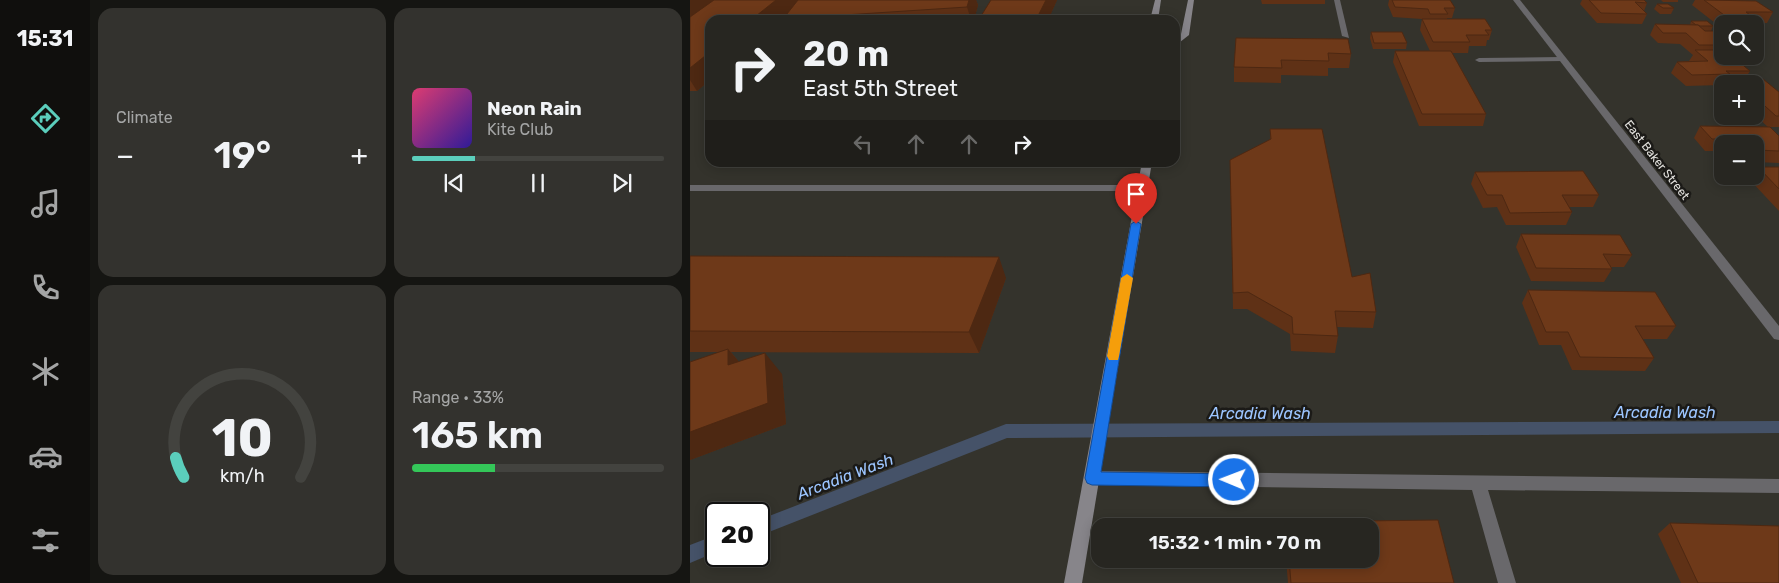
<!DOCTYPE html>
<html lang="en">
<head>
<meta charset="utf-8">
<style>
	body { margin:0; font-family:Rubik,sans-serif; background:#33322e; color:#f1f3f6; height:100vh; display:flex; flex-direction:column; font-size:19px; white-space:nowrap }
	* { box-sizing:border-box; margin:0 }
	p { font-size:16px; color:#a4a5a5 }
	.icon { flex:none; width:28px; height:28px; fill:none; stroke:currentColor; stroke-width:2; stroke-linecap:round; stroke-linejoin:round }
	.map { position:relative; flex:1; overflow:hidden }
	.side { display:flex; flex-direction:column; gap:8px; padding:8px; background:#151512; width:600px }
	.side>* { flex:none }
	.hud { position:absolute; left:15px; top:15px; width:475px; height:152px; border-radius:15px; box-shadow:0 2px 12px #0003,0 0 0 1px #43433f; background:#272621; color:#f1f3f6; overflow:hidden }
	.fabs { position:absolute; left:1024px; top:15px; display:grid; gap:10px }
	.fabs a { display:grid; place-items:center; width:50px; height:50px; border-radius:10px; background:#272621; box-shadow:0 2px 12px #0003,0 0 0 1px #43433f; font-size:25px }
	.speed { position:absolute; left:15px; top:502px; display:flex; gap:10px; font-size:25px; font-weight:700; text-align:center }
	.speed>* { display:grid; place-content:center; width:65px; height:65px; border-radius:50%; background:#272621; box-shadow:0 2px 12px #0003,0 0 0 1px #43433f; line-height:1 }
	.speed .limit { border:2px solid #111; border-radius:8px; background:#fff; color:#111 }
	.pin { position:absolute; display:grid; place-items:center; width:42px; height:42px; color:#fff; margin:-51px -21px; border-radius:50% 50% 50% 0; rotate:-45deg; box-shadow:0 0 5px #0007 }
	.pin .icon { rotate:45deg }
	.me { position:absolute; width:55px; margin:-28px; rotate:271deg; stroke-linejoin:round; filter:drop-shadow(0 0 4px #0008) }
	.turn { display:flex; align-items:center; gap:18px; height:105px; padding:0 15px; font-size:22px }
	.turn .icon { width:65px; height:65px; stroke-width:2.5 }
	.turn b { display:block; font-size:35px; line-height:42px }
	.lanes { display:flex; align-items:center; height:48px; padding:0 15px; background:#0003; justify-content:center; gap:25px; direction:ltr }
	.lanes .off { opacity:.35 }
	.big { font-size:38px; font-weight:600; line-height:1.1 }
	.side .tile { flex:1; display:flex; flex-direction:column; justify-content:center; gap:8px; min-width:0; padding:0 18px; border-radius:15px; background:#33322e }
	.side .dial { align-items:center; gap:0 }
	.dial svg { height:130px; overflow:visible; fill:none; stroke:#43433f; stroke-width:7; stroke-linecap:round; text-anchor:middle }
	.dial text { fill:#f1f3f6; stroke:none }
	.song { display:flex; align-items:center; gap:15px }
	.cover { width:60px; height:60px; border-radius:8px; background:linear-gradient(135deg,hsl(340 70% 55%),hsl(250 70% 35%)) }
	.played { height:5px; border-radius:2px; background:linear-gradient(90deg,#5bcebc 25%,#43433f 25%) }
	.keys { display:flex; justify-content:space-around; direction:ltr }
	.heat { display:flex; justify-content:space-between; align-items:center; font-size:28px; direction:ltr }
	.charge { height:8px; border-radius:4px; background:linear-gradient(90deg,#34c759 33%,#43433f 0) }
	.side .tiles { flex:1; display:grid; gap:8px; grid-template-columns:repeat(2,1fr) }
	.trip { position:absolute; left:401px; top:518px; width:288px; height:50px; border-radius:15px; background:#272621; box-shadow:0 2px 12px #0003,0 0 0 1px #43433f; font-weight:600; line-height:50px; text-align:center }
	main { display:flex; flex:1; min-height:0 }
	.menu { display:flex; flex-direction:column; width:90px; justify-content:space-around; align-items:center; background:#100f0d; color:#a4a5a5 }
	.menu .icon { width:35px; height:35px }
	.menu .current { color:#5bcebc }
	.menu b { font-size:22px; color:#f1f3f6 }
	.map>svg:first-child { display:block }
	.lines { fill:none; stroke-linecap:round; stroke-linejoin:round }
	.stream { fill:#455268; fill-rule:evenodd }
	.lane { fill:#69686b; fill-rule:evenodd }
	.street { fill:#69686b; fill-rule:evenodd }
	.secondary { fill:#87858a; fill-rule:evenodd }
	.wall { fill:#5f3116 }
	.shaded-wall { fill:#4d2812 }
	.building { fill:#6e3919; stroke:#4d2812 }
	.route { fill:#1a73e8; stroke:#114b97 }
	.slow { fill:#f59e0b }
	.labels { text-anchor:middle; stroke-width:5; stroke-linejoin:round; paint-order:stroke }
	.street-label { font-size:12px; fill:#e3e2de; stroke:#1b1a17 }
	.near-water-label { font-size:16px; font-style:italic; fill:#9cc5ff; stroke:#1b1a17 }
</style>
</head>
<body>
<main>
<nav class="menu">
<b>15:31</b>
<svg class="icon current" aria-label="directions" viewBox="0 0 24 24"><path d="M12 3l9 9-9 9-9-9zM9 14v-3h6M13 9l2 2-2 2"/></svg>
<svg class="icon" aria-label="music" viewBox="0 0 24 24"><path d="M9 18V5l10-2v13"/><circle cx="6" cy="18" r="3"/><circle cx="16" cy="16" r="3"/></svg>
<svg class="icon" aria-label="phone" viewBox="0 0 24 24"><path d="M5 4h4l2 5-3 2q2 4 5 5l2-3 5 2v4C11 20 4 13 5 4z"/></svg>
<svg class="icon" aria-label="climate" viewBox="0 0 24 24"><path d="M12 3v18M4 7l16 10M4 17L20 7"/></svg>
<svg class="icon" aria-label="car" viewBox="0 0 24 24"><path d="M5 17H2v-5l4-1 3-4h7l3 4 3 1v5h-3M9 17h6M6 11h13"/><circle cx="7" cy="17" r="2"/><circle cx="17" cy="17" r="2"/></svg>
<svg class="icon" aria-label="filters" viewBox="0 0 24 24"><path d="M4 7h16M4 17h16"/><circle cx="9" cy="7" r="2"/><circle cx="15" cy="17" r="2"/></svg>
</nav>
<section class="side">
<div class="tiles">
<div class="tile"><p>Climate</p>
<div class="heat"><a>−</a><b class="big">19°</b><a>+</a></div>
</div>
<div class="tile">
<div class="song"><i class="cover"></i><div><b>Neon Rain</b><p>Kite Club</p></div></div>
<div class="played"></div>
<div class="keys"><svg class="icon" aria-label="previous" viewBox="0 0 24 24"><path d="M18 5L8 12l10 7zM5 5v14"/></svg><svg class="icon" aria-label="pause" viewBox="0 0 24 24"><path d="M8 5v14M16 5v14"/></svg><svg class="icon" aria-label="next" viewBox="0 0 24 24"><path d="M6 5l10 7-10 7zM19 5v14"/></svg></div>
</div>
<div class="tile dial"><svg viewBox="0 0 100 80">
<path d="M14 69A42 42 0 1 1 86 69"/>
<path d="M14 69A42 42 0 0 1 9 57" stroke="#5bcebc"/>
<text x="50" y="56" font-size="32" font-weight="700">10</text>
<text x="50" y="72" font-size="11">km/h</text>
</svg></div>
<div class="tile"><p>Range · 33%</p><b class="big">165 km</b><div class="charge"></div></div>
</div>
</section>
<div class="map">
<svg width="1089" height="583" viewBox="0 0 1089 583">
	<rect width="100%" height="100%" fill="#34332c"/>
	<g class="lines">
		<g class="stream">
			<polygon points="1089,421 1089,433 317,438 69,536 69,520 316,424"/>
			<polygon points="26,535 26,552 0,563 0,545"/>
		</g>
		<g class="lane">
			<polygon points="644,0 650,0 659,38 652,36"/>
			<polygon points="871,57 875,59 874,61 789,62 785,60 789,58"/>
			<polygon points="0,185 453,185 458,188 453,191 0,191"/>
			<polygon points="402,471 1089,479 1089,493 798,490 826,583 808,583 782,490 402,485 396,483 394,478 396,473"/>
		</g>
		<polygon class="street" points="823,0 830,0 1089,326 1089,340 1084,339"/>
		<g class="secondary">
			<polygon points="465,0 471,0 468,20 460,20"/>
			<polygon points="498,0 504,0 499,35 485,46 485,40 491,34"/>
			<polygon points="452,162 462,162 392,583 374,583"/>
		</g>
	</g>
	<g class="wall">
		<polygon points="0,0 286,0 288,5 284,20 93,20 94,17 91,20 20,20 20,80 7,91 0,91"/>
		<polygon points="301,0 367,0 358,20 292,20 291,16"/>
		<polygon points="571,0 635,0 635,4 572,4"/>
		<polygon points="699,0 760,0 765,8 762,18 757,18 757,19 802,30 799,40 797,40 796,46 779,46 778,53 762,53 796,114 793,126 729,126 703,62 705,51 740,51 730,30 732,19 703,17 698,5"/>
		<polygon points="892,0 954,0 957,3 954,11 957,14 952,24 907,23 890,4"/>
		<polygon points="971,0 988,0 988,2 973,2"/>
		<polygon points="1005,0 1040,0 1083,12 1077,23 1032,24 1032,26 1029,26 1002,5"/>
		<polygon points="967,4 984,8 981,14 970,14 964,9"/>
		<polygon points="1001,21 1023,26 1021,31 1032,31 1032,56 1060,71 1055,79 1089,92 1089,127 1080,127 1089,136 1089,163 1065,162 1065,144 1032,144 1032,153 1031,151 1015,151 1004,138 1010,126 1078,127 1065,115 1065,84 1043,84 1044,82 1035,82 1035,84 1032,84 1032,85 996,86 981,73 987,62 999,61 1003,55 990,44 968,43 960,35 965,24 1000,25"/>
		<polygon points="681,32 717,43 716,49 683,49 680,38"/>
		<polygon points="546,38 661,54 659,68 638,68 638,76 591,75 591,83 544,82 544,67"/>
		<polygon points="20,87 20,98 16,91"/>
		<polygon points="580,129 662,277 686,312 683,328 647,327 648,336 645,353 601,351 600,334 557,309 543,309 540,160 580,140"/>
		<polygon points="1068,167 1089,167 1089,211 1060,180 1062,176 1065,176 1065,172"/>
		<polygon points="785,172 909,195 903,207 879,207 882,212 876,225 816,225 807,207 793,208 781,184"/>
		<polygon points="831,234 942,255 934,267 921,267 922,269 914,282 841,281 826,247"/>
		<polygon points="0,256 316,278 289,353 41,352 49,362 92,374 96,424 0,460 0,362 30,352 0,352"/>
		<polygon points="838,290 986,326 977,339 953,339 964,358 955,371 882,370 871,345 849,345 832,303"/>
		<polygon points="748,520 764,583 598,583 596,559 680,559 680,526 596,526 596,522"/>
		<polygon points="980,523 1089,583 991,583 968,534"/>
	</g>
	<g class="shaded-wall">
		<polygon points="0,0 25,0 0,24"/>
		<polygon points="86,0 109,0 111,4 91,20 61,20"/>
		<polygon points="279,0 286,0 288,5 284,20 281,20 277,7"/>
		<polygon points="356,0 367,0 358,20 349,20 348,16"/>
		<polygon points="20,52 20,80 7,91 0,80 0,68"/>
		<polygon points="309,257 316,278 289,353 279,332"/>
		<polygon points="38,349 56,370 38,365"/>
		<polygon points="75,353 92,374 96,424 0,460 0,432"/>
	</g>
	<g class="building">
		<polygon points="24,0 86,0 61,20 20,20 20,52 0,68 0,17"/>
		<polygon points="108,0 279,0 277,7 93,19"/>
		<polygon points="301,0 356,0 348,16 291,16"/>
		<polygon points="702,0 760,0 765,8 754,8 758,14 740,14 738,9 705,7"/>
		<polygon points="899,0 954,0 957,3 945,2 957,14 911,13"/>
		<polygon points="1014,0 1066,1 1083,12 1056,12 1060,15 1034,15"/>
		<polygon points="967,4 978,4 984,8 973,8"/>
		<polygon points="732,19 795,19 802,30 795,30 799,35 776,35 780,42 743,42"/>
		<polygon points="1001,21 1017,21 1023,26 1010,26 1008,25 1006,25"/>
		<polygon points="965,24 1008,25 1015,31 1032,31 1032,45 1009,45 996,33 973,33"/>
		<polygon points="681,32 712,32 717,43 684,43"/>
		<polygon points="546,38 658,39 661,54 638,53 639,61 591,60 592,68 544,67"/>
		<polygon points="1005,50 1032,50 1032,56 1042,56 1060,71 1036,71 1040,74 1002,75 987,62 1018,61"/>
		<polygon points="705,51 761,51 796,114 732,114"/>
		<polygon points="1045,79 1073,79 1089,92 1089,116 1086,116 1065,97 1065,84 1051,84"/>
		<polygon points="20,87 20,91 16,91"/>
		<polygon points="1010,126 1080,127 1089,136 1089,151 1065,150 1065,144 1043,144 1038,139 1022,139"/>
		<polygon points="580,129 632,129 662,277 680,273 686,312 645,311 648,336 603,334 602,317 558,292 543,293 540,160 581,139"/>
		<polygon points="1068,167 1089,167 1089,189"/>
		<polygon points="893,171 909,195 872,195 882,212 820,213 812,195 797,195 785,172"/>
		<polygon points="831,234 930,235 942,255 913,254 922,269 846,268"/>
		<polygon points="0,256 309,257 279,332 0,331"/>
		<polygon points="838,290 965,292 986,326 945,326 964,358 890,357 878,332 856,332"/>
		<polygon points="38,349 38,365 75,353 78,403 0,432 0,362"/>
		<polygon points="748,520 764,583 601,583 599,559 680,559 680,526 596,526 596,522"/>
		<polygon points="980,523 1089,526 1089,583 1008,583"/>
	</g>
	<polygon class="route" points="446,221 451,224 411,472 544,474 550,476 552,480 550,485 544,487 402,485 397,483 395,478 441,224"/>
	<polygon class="slow" points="437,274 443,278 429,356 428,360 419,360 417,356 431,278"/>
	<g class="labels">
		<g class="street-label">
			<text transform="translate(967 160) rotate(52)" y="4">East Baker Street</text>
		</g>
		<g class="near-water-label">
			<text x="975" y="418">Arcadia Wash</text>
			<text x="570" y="419">Arcadia Wash</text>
			<text transform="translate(155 476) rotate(-21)" y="6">Arcadia Wash</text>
		</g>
	</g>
</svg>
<div class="fabs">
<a><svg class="icon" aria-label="search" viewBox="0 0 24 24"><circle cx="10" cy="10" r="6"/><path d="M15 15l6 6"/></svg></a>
<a>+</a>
<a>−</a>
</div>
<div class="speed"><div class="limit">20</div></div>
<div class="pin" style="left:446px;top:224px;background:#d93025"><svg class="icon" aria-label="arrive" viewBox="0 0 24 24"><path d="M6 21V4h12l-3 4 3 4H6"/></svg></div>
<svg class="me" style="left:544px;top:480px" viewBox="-20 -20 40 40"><circle r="17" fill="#1a73e8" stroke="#fff" stroke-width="3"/><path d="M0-11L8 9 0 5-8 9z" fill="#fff"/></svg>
<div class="trip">15:32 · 1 min · 70 m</div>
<div class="hud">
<div class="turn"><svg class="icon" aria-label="right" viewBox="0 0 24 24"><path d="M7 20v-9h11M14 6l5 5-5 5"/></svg><div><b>20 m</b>East 5th Street</div></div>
<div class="lanes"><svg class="icon off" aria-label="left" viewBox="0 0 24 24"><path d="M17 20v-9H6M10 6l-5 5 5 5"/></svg><svg class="icon off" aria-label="ahead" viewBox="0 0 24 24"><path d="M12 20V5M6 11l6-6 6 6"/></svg><svg class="icon off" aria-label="ahead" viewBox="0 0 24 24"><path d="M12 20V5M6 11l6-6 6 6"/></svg><svg class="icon" aria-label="right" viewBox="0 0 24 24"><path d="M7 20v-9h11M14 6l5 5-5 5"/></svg></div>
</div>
</div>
</main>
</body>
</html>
